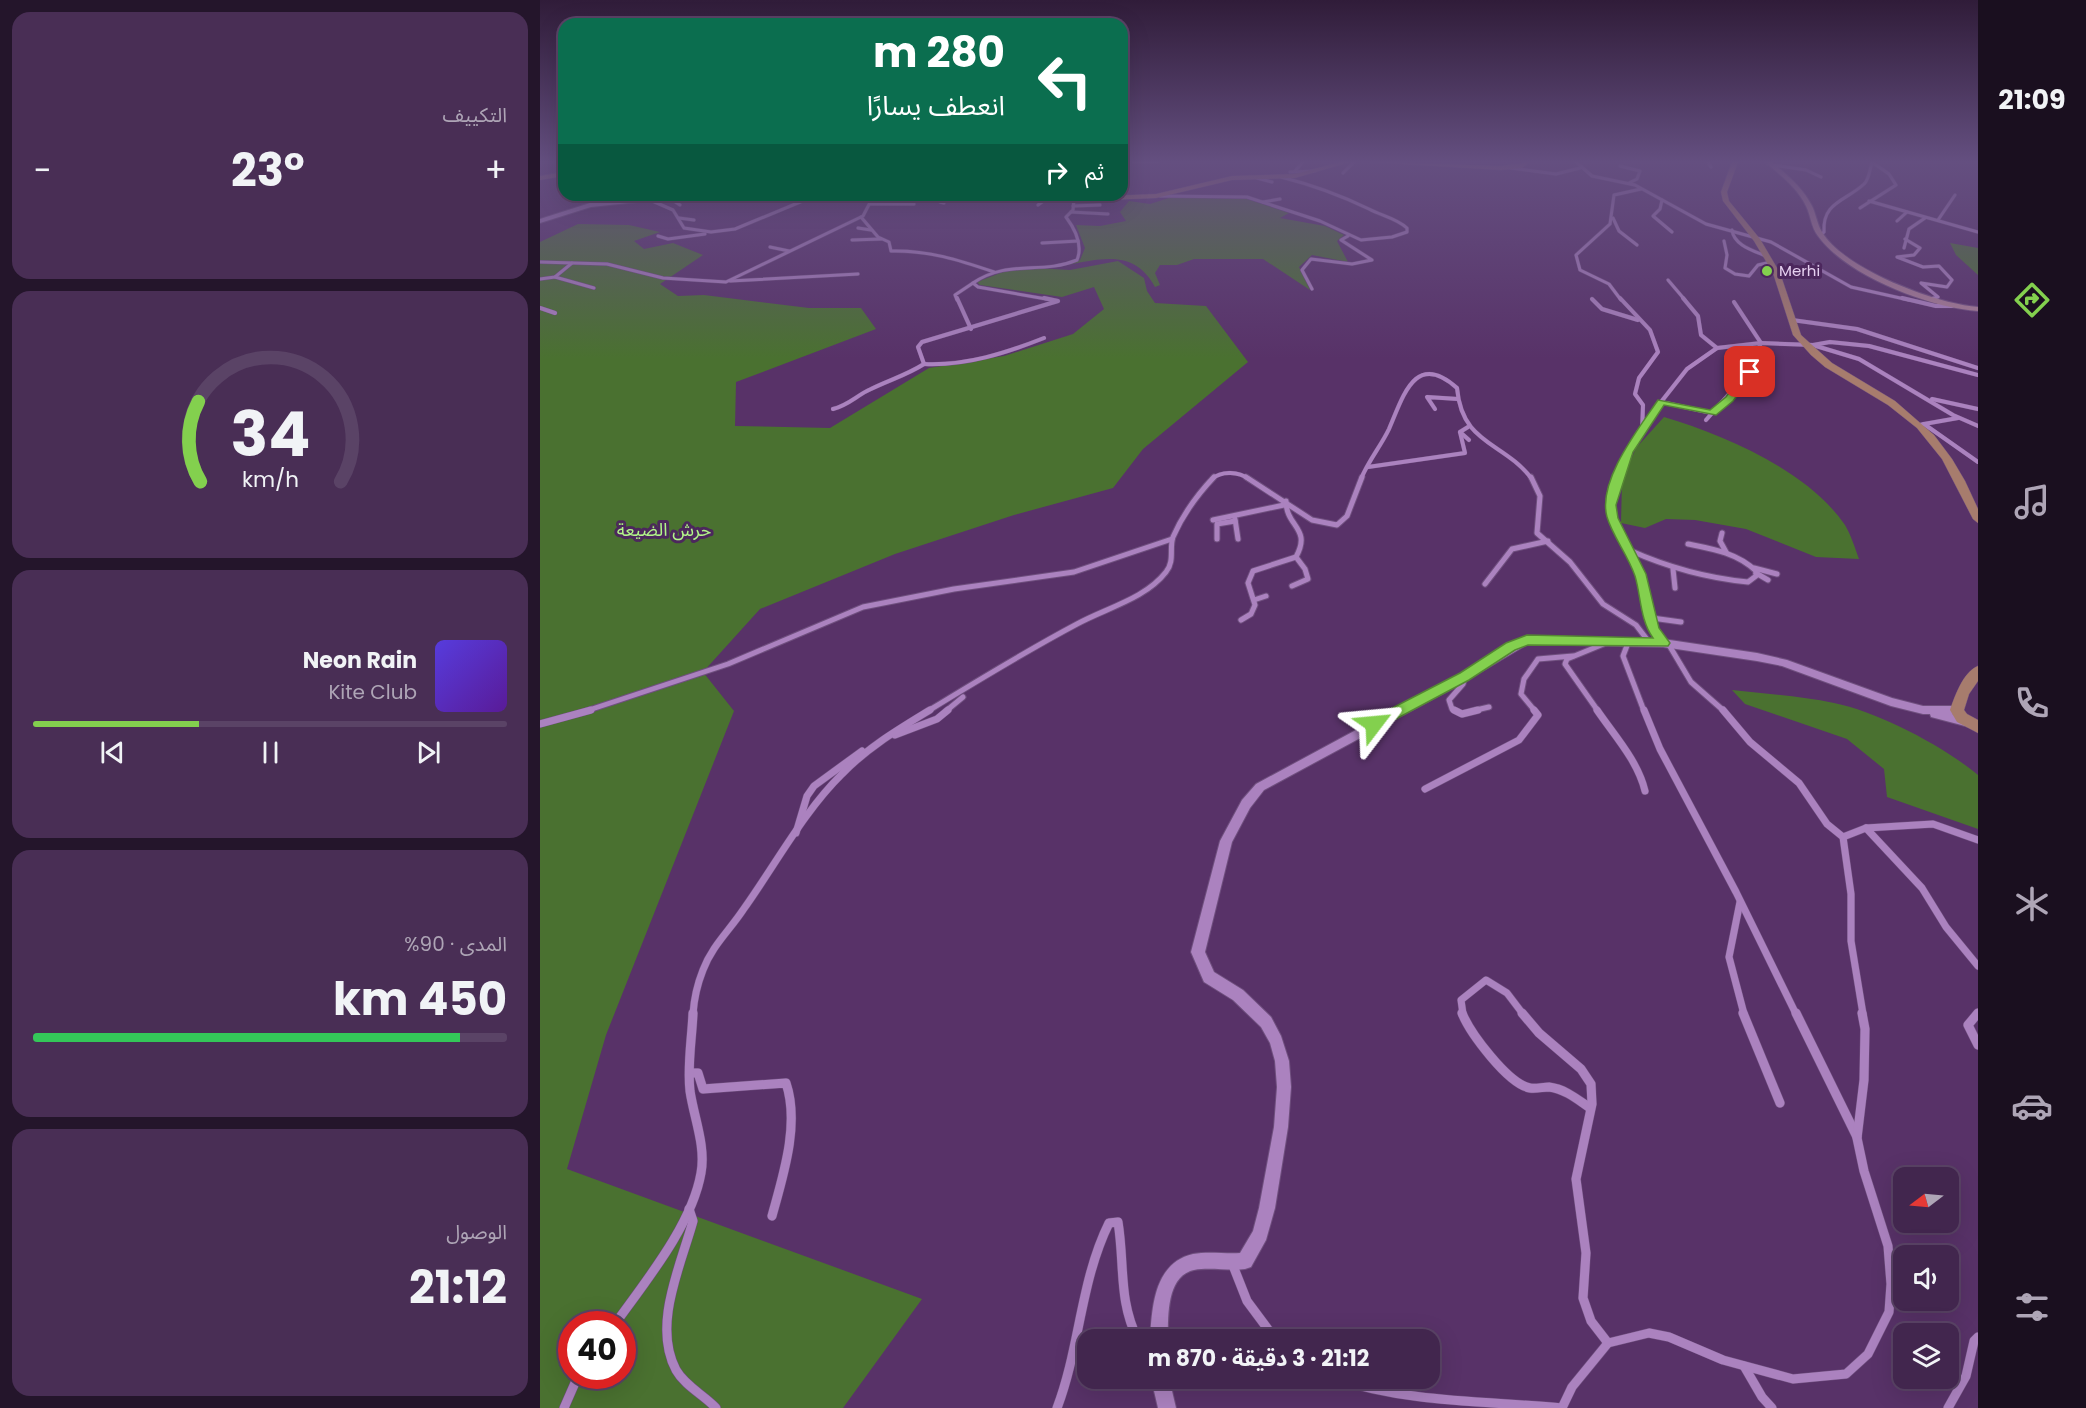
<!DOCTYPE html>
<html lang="ar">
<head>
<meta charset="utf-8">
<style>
	body { margin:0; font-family:Poppins,"Noto Sans Arabic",sans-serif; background:#492e55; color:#f1f3f6; direction:rtl; height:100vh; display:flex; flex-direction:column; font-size:22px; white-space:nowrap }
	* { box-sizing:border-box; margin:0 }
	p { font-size:20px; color:#aea5b6 }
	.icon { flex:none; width:33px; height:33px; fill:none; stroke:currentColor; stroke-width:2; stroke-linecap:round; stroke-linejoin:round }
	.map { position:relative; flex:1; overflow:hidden; direction:ltr }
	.drawer { display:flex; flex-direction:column; gap:12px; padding:12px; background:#24152b; width:540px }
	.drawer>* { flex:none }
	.hud { position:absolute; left:18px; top:18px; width:570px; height:183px; border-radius:18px; box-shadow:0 6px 24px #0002,0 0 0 2px #5a4366; direction:rtl; background:#0b6e4f; color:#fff; overflow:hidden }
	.needle { width:39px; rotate:254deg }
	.buttons { position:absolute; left:1353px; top:1167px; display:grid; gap:12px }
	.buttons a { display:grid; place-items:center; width:66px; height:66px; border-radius:12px; background:#42264e; box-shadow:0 6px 24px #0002,0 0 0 2px #5a4366; font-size:30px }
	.speed { position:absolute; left:18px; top:1311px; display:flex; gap:12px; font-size:30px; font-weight:700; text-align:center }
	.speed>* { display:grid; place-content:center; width:78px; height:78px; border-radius:50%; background:#42264e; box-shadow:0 6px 24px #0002,0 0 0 2px #5a4366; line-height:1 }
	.speed .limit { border:9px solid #d22; background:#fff; color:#111 }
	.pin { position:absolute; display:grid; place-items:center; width:51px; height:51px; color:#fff; margin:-26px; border-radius:12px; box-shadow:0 3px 9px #0006 }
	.me { position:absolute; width:66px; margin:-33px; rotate:61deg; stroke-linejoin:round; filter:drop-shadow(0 0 4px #0008) }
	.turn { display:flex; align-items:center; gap:21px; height:126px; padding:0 24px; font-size:27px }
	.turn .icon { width:78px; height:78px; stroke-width:2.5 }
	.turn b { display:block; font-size:42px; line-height:51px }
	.then { display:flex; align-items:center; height:57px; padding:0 24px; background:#0003; gap:12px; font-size:22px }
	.big { font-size:45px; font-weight:700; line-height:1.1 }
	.drawer .tile { flex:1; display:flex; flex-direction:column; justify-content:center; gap:9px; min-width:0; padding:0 21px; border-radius:18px; background:#492e55 }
	.drawer .dial { align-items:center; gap:0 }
	.dial svg { height:156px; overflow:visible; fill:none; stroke:#5a4366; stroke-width:7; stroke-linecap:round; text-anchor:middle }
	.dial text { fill:#f1f3f6; stroke:none }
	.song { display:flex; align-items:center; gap:18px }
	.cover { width:72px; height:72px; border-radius:9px; background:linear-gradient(135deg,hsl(250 70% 55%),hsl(270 70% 35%)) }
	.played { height:6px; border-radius:3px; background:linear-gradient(90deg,#83d04e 35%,#5a4366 35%) }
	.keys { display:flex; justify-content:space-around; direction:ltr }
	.heat { display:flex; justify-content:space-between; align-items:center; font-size:33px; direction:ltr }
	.charge { height:9px; border-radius:4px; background:linear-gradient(90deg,#34c759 90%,#5a4366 0) }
	.trip { position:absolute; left:537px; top:1329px; width:363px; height:60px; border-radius:18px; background:#42264e; box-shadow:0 6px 24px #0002,0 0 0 2px #5a4366; font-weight:700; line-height:60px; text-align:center; direction:rtl }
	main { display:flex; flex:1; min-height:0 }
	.dock { display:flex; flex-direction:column; width:108px; justify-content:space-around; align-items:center; background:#1a0f1f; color:#aea5b6 }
	.dock .icon { width:42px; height:42px }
	.dock .on { color:#83d04e }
	.dock b { font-size:27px; color:#f1f3f6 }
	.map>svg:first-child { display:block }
	.green { fill:#4a7130; fill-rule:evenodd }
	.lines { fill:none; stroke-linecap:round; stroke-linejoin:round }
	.minor-far4-casing { stroke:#6f4f7e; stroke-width:4 }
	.minor-far3-casing { stroke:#6f4f7e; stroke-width:4.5 }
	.minor-far2-casing { stroke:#6f4f7e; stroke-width:7 }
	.minor-far1-casing { stroke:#6f4f7e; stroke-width:8 }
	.minor-casing { stroke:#6f4f7e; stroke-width:10 }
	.tertiary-casing { stroke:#6f4f7e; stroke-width:2 }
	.secondary-casing { stroke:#6f4f7e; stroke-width:2 }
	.primary-casing { stroke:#6f4f7e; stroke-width:1 }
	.minor-far4 { stroke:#ab82bf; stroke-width:3 }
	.minor-far3 { stroke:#ab82bf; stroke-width:4 }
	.minor-far2 { stroke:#ab82bf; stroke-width:5 }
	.minor-far1 { stroke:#ab82bf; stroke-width:7 }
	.minor { stroke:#ab82bf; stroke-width:9 }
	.tertiary { fill:#ab82bf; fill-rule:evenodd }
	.secondary { fill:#a97f96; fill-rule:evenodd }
	.primary { fill:#a77c6d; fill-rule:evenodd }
	.route { fill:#83d04e; stroke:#558733; stroke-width:1.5 }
	.poi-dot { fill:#83d04e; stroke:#4c275d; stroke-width:2 }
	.labels { text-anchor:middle; stroke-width:6; stroke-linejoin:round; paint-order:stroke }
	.far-poi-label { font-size:15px; fill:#e6d1f1; stroke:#4c275d; text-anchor:start }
	.park-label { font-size:18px; fill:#b2f689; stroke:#4c275d }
</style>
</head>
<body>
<main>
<nav class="dock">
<b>21:09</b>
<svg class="icon on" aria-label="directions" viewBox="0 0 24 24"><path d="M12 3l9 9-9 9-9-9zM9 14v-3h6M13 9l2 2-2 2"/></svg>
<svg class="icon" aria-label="music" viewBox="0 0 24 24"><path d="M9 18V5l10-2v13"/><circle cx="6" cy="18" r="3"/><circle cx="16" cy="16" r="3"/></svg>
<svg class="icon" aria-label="phone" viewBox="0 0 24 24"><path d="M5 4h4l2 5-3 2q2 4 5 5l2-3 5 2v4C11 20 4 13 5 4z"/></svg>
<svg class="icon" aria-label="climate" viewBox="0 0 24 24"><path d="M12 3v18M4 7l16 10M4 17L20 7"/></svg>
<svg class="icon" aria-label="car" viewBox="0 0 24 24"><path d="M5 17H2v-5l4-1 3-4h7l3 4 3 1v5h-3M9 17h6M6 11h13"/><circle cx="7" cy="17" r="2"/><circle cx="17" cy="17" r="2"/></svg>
<svg class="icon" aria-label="filters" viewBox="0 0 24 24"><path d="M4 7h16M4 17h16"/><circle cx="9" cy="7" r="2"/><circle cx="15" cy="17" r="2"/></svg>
</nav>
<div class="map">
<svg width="1438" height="1408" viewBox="0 0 1438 1408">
	<rect width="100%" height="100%" fill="#583268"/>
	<g class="green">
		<path d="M632 197 707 199 749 213 740 218 785 226 804 235 797 241 808 262 772 255 759 267 770 290 723 259H654L637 265H620L615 273 620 285 615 287C595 250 563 258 528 265L540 260 545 248 536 225 560 226 586 221 580 212 589 201 610 204Z"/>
		<path d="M38 224 89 225 120 232 94 241 104 249 133 243 163 255 120 284 138 296 164 295 269 308H321L336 329 196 382 195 426 290 428 389 368 464 356 533 334 564 309 554 287 522 297 440 285 437 282 476 267 530 270 578 261 604 278 607 291 615 303 666 306 708 362 603 449 573 488 474 515 355 554 220 609 163 672 194 711 66 1035 27 1169 382 1299 303 1408H0V242ZM32 1324H82V1376H32Z"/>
		<polygon points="1410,243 1438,248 1438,275 1416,255"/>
		<path d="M1124 417C1185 435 1268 471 1305 525 1311 535 1315 548 1319 559L1276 557 1206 529 1155 520 1126 519 1105 528 1081 523 1082 481 1096 448Z"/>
		<path d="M1192 690C1226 694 1261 696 1294 703 1339 712 1403 746 1438 775V829L1347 797 1344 769 1307 739 1205 704Z"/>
	</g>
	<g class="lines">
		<g class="minor-far4-casing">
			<g id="minor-far4">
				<polyline points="594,162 618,162"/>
				<polyline points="1036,162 1052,176 1095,185 1166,224 1231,242 1311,287 1369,300"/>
				<polyline points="1168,162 1171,167"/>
				<polyline points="1233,165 1266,170 1281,177"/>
				<polyline points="1080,166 1100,171 1097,179 1089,183"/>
				<polyline points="971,168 1016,174 1040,168"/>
				<polyline points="755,171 763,162"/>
				<polyline points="750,172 775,171"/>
				<polyline points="803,173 814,162"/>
				<polyline points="717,178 732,182"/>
				<polyline points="170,195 178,199"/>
				<polyline points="488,195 504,199"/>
				<path d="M620 196 707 197 780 221 821 240 852 237 867 232V228C856 218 842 216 829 209 800 195 773 185 741 177"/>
				<polyline points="128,197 140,205"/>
				<polyline points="89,198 102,200"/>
				<polyline points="110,200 133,210 144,228 171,232 195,229 277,195"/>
				<polyline points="1122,200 1120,209 1113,216 1132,232"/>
				<polyline points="1329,201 1438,232"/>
				<polyline points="723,202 740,199"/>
				<polyline points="404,203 400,202 405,195"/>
				<polyline points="330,204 374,204"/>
				<polyline points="498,205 506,199"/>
				<polyline points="533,206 560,205"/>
				<polyline points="1320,208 1356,185 1349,174 1332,162"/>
				<polyline points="531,212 568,214"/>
				<path d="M321 217 338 237 349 242 351 251C388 250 419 260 454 272"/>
				<polyline points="139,218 154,220"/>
				<polyline points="1073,218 1079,231 1097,245"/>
				<polyline points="1398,220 1415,195"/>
				<polyline points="1357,221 1367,212"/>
				<polyline points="318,228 331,230"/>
				<path d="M1192 230C1194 246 1215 251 1228 257"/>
				<path d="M1280 235 1284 232C1282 202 1306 201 1324 184 1329 180 1330 169 1332 162"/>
				<polyline points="118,236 128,239 165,234"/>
				<polyline points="1365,239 1380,248 1374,255 1357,257 1383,267 1399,266 1412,280 1407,287 1381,283 1398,297 1390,299"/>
				<polyline points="312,240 341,239"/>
				<polyline points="1184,241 1187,255 1185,268 1195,274 1209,276 1218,265 1231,262"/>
				<polyline points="502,243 538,241"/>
				<polyline points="230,247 249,251"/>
				<polyline points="1364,248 1369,229 1385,218"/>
				<polyline points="0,262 67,264 123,278 186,282 323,216 334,195"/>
				<polyline points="15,277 54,288"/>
				<polyline points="0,279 15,277 32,263"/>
				<polyline points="1128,280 1145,300"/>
				<polyline points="190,281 318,274"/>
				<polyline points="772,289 762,270 771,259 812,264 832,260 801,240 808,236"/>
				<polyline points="417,300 415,295 433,283"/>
				<path d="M512 300 438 287 433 283C468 259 501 275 537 260 543 245 535 229 526 217L533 210 534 199 530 195"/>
				<polyline points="1081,300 1069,284 1040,270 1036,255 1070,224 1074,195 1101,189"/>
			</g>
		</g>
		<g class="minor-far3-casing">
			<g id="minor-far3">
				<polyline points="417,298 431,329"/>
				<polyline points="1080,298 1110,330 1118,352 1099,378 1095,394 1103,405 1102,433"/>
				<polyline points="1143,298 1158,316 1161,335 1177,348"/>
				<polyline points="1362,298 1396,306 1412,306"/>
				<polyline points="1052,299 1062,309 1098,320"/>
				<polyline points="0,308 15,313"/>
				<polyline points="1252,320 1317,329 1438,368"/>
				<polyline points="1276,346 1319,359 1413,415 1438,426"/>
				<path d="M384 364C426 366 466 353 504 338"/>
				<polyline points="1392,399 1438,409"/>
				<polyline points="1121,402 1172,413"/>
				<path d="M293 409C309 405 317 395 331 389 349 380 367 375 384 364L378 347 382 342 518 301 504 298"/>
				<polyline points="895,409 887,397 918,399"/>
				<polyline points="1166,420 1205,376 1221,343 1194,302"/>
				<polyline points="1384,424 1418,418"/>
				<polyline points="1380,425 1384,424 1438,462"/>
				<polyline points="920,432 929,440"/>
				<polyline points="828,467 925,453 920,432 928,427"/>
				<path d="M672 479C682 470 699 472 709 479"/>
				<path d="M821 479C828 461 841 446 849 429 863 397 875 350 917 388 922 445 963 441 992 479"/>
				<polyline points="1079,479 1088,452 1121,402 1147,369 1177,348 1221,343 1273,345 1290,342 1329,346 1438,375"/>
			</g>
		</g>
		<g class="minor-far2-casing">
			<g id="minor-far2">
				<polyline points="706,477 772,520 797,525 807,516 822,477"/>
				<polyline points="991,477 1000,496 997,533 1030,562 1063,604 1096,625 1109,642"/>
				<polyline points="1080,477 1071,505 1073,518 1100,574 1113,629 1123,643"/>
				<polyline points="695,519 698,539"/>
				<polyline points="673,520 744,505"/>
				<polyline points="1182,533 1180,541 1186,552"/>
				<polyline points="677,539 677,524 695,521"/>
				<path d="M1089 550C1127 567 1166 578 1208 582L1216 576V571C1197 553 1173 549 1148 544"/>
				<polyline points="1214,568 1237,574"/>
				<polyline points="1133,569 1135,588"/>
				<polyline points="1216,573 1228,580"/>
				<polyline points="945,584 972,549 1008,541"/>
				<polyline points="752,586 768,579 765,569 756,557"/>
				<polyline points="714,600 726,596"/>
				<polyline points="1112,618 1141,622"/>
				<path d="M701 620 711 614 715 605 708 583 713 571 756 557C772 528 746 527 746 501"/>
				<polyline points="1088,643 1083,656 1104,711"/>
				<polyline points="1129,645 1151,682 1184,711"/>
				<polyline points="46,711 188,664 323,607 414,589 534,572 632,539"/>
				<path d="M388 711C437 681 486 651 537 624 566 608 605 599 626 572 635 561 629 548 633 537 643 514 657 495 674 477"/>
				<polyline points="406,711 423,697"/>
				<polyline points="917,711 912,709 909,700 923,684 925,677"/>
				<polyline points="932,711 949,707"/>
				<polyline points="995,711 981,694 984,679 998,659 1033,656"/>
				<polyline points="1058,711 1025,664 1027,659 1066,643"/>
			</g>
		</g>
		<g class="minor-far1-casing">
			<g id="minor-far1">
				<polyline points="914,710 922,714 938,710"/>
				<path d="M1057 710C1074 735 1098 761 1105 791"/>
				<polyline points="1104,710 1120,749 1196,892 1256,1014"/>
				<polyline points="1183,710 1210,742 1259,783 1287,824 1303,837 1311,894 1311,941 1323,1014"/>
				<polyline points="0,724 51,710"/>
				<polyline points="355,735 397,719 408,710"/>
				<polyline points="885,789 979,740 998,715 994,710"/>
				<polyline points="1326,828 1382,888 1406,927 1438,966"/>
				<polyline points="256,833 267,796 274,786 322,751"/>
				<polyline points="1303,837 1326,828 1393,824 1438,840"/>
				<polyline points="1200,902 1189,957 1204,1014"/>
				<path d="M153 1014C154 999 157 985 163 970 172 946 189 931 203 910 234 867 264 811 302 774 328 747 359 729 390 710"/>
				<polyline points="923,1014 921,1000 946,980 967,993 983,1014"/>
			</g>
		</g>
		<g class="minor-casing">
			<g id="minor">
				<path d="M922 1013C930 1033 968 1084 990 1088 996 1089 1003 1087 1009 1087 1025 1089 1037 1099 1050 1108"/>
				<polyline points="982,1013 999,1033 1041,1069 1051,1084 1052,1104 1036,1179 1046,1253 1043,1298 1051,1321 1068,1343"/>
				<polyline points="1203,1013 1240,1103"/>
				<polyline points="1256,1013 1317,1137"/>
				<polyline points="1438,1013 1428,1025 1438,1045"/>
				<path d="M151 1073H158L163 1089 246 1083C260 1124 243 1176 232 1216"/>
				<path d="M149 1209 153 1221C141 1265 112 1325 136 1370 145 1386 164 1395 176 1408"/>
				<polyline points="692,1263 707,1301 736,1340"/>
				<path d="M75 1324C105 1282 152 1225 161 1173 166 1146 154 1118 150 1091 147 1066 152 1038 153 1013"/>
				<polyline points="1204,1366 1222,1397 1232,1408"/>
				<path d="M794 1378C866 1403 947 1401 1022 1408"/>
				<polyline points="24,1408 38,1376"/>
				<path d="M517 1408C540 1348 540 1282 569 1223L578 1222C585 1265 578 1300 598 1340"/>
				<polyline points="1022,1408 1032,1387 1068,1343 1109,1333 1129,1337 1183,1360 1253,1379 1306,1374 1328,1354 1349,1312 1351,1284 1348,1246 1324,1171 1317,1138 1324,1080 1325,1029 1322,1013"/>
				<polyline points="1408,1408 1426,1376 1434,1341 1438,1337"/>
			</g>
		</g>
		<g class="tertiary-casing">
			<g id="tertiary">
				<polygon points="143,195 163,195 51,207 0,223 0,219 50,203"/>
				<path d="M987 636 1123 639 1217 653 1247 660 1352 698 1383 706H1417L1421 707 1422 710 1421 713 1412 714 1433 720 1434 723 1433 726 1429 727 1391 717 1390 714H1383L1351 706 1242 666 1217 661 1123 647 988 644 924 682 724 790 710 808 692 842 665 952 674 972 703 990 731 1017 741 1036 749 1061 751 1087 748 1127 735 1208 726 1240 711 1267 705 1269C688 1271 670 1267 654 1270 626 1276 628 1318 628 1340H610C612 1307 614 1263 653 1254 668 1251 685 1254 700 1253L713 1231 719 1208 734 1127 737 1087 735 1061 730 1043 721 1027 693 1000 664 982 651 952 680 841 702 800 716 784 916 676 966 646Z"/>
				<polygon points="611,1378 629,1378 636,1408 618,1408"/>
			</g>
		</g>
		<g class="secondary-casing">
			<path id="secondary" d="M1225 162H1231C1247 174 1263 188 1272 206 1276 214 1277 224 1282 232 1304 269 1396 304 1438 307V311C1390 308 1307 276 1278 236 1271 227 1271 216 1266 206 1257 187 1240 175 1225 162Z"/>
		</g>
		<g class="primary-casing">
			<g id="primary">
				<polygon points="800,162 810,162 755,178 692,180 616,198 517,202 442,195 517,198 616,194 692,176 755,174"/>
				<polygon points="830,162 961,166 989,162 982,168 961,170"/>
				<polygon points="1192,162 1198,162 1187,192 1189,201 1220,239 1240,273 1261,335 1292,363 1355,401 1394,435 1412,459 1425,481 1438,509 1438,523 1433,519 1402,459 1377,428 1348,405 1285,367 1271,355 1253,335 1233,273 1214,241 1183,201 1181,192"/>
				<polygon points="24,172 24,176 0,180 0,176"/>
				<path d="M1438 666V681L1429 694 1424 710 1427 714 1438 720V733L1417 722 1410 710C1415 696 1423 672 1438 666Z"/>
			</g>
		</g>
		<use href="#minor-far4" class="minor-far4"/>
		<use href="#minor-far3" class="minor-far3"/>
		<use href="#minor-far2" class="minor-far2"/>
		<use href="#minor-far1" class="minor-far1"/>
		<use href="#minor" class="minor"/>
		<use href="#tertiary" class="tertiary"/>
		<use href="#secondary" class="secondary"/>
		<use href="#primary" class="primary"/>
	</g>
	<linearGradient id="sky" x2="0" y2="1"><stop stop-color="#301c39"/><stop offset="0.45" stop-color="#644f80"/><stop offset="1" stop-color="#644f80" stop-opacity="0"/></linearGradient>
	<rect width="1438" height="359" fill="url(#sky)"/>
	<path class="route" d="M1206 370 1214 372 1193 401 1176 415 1124 405 1093 452 1076 505 1078 518 1106 574 1119 628 1130 643 1128 646 988 645 975 650 929 680 839 728H829V720L920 673 966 643 987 635 1113 638C1100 620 1101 596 1095 576 1088 555 1073 537 1067 517 1057 481 1099 428 1118 400L1170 410 1186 397Z"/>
	<circle class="poi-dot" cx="1227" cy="271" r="6"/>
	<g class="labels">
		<g class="far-poi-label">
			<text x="1239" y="276">Merhi</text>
		</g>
		<g class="park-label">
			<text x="124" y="536">حرش الضيعة</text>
		</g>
	</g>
</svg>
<div class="buttons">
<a><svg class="needle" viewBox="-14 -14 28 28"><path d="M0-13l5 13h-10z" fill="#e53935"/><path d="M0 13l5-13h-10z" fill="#aea5b6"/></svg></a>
<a><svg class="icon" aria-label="sound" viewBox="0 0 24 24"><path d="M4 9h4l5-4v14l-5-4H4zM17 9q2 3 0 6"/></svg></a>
<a><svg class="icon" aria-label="layers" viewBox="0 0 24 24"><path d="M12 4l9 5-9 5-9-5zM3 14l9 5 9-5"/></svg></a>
</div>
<div class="speed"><div class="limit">40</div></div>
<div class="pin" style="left:1210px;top:372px;background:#d93025"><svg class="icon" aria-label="arrive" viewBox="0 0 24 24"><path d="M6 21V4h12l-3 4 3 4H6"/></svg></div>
<svg class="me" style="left:834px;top:724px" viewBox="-20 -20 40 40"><path d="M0-17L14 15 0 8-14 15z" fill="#83d04e" stroke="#fff" stroke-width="4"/></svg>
<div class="trip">21:12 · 3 دقيقة · 870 m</div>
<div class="hud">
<div class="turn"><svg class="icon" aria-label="left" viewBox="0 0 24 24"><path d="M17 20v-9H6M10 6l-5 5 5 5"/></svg><div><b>280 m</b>انعطف يسارًا</div></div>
<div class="then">ثم<svg class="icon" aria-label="right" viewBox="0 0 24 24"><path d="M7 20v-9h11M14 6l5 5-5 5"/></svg></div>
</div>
</div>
<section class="drawer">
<div class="tile"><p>التكييف</p>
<div class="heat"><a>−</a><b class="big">23°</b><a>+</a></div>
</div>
<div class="tile dial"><svg viewBox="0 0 100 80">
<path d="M14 69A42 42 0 1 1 86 69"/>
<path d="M14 69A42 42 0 0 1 13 28" stroke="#83d04e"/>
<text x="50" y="56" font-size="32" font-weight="700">34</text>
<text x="50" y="72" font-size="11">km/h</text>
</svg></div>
<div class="tile">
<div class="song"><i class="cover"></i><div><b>Neon Rain</b><p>Kite Club</p></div></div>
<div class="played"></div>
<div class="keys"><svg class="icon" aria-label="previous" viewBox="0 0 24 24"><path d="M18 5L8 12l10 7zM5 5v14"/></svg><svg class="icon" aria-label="pause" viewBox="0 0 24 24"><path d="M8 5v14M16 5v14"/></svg><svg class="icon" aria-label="next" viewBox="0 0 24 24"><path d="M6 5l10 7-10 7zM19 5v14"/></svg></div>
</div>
<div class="tile"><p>المدى · 90%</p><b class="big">450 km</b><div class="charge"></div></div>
<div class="tile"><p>الوصول</p><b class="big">21:12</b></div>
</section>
</main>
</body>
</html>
